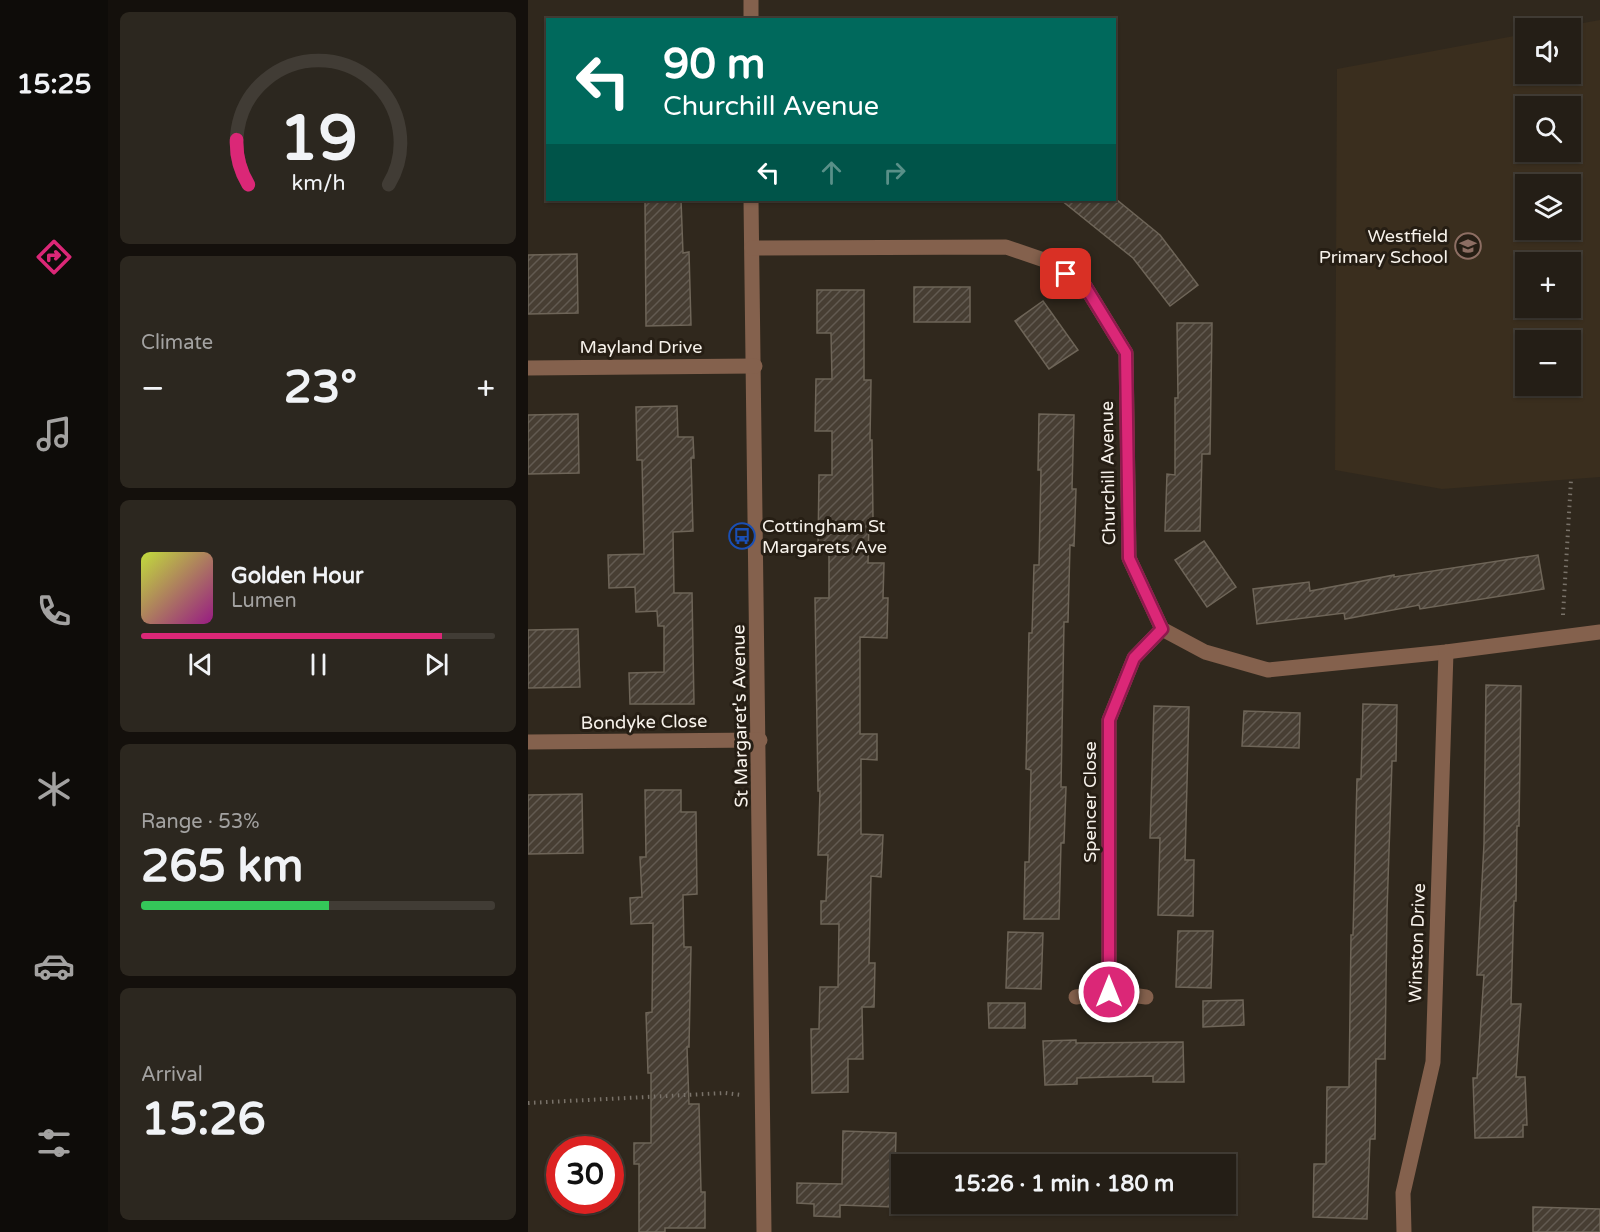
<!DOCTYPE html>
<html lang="en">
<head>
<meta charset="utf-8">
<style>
	body { margin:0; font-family:"Varela Round",sans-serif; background:#2c271f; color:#f1f3f6; height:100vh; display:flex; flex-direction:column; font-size:22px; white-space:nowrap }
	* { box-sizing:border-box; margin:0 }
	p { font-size:20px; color:#a3a2a1 }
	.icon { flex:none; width:33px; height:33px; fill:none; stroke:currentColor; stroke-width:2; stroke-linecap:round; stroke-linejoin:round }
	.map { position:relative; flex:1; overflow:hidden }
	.sheet { display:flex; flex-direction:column; gap:12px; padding:12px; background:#14100c; width:420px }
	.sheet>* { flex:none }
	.guide { position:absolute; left:18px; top:18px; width:570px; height:183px; border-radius:0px; box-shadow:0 2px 4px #0004,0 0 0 2px #413c35; background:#00695c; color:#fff; overflow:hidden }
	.fabs { position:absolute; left:987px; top:18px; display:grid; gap:12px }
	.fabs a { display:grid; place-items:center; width:66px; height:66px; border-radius:0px; background:#241e16; box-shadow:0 2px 4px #0004,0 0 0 2px #413c35; font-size:30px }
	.speed { position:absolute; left:18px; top:1136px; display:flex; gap:12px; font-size:30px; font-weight:700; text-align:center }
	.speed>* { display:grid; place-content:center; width:78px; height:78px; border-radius:50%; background:#241e16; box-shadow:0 2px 4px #0004,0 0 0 2px #413c35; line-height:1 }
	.speed .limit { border:9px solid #d22; background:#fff; color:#111 }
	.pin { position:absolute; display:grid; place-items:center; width:51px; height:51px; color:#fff; margin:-26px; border-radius:12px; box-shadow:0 3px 9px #0006 }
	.me { position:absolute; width:66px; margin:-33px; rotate:0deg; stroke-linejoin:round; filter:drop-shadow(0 0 4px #0008) }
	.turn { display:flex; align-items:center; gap:21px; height:126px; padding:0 18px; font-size:27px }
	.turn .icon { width:78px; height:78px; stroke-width:2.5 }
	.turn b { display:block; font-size:42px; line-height:51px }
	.lanes { display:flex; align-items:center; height:57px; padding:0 18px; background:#0003; justify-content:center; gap:30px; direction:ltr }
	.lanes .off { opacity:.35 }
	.big { font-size:45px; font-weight:700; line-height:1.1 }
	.sheet .tile { flex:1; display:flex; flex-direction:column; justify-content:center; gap:9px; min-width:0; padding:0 21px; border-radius:9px; background:#2c271f }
	.sheet .dial { align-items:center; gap:0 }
	.dial svg { height:156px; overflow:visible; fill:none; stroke:#413c35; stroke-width:7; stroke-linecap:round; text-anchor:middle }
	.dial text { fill:#f1f3f6; stroke:none }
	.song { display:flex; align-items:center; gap:18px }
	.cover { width:72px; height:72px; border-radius:9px; background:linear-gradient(135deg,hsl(70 70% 55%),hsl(310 70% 35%)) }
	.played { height:6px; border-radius:3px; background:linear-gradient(90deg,#db2777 85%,#413c35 85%) }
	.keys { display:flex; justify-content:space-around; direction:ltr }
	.heat { display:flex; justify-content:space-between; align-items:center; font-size:33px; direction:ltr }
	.charge { height:9px; border-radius:4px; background:linear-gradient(90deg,#34c759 53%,#413c35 0) }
	.trip { position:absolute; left:363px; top:1154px; width:345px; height:60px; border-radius:0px; background:#241e16; box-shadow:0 2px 4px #0004,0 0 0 2px #413c35; font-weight:700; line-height:60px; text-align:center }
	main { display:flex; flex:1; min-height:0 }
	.tabs { display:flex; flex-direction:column; width:108px; justify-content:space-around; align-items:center; background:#0e0c09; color:#a3a2a1 }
	.tabs .icon { width:42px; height:42px }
	.tabs .current { color:#db2777 }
	.tabs b { font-size:27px; color:#f1f3f6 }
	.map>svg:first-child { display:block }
	.built { fill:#3a2e1e; fill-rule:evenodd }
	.building { fill:url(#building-hatch); stroke:#6e6558; stroke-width:1.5 }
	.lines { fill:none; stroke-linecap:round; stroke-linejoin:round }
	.path { stroke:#797269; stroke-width:4; stroke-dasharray:1.5 4.5; stroke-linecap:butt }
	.minor { stroke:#84614d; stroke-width:15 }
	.route-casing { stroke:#8e194d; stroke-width:15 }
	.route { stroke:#db2777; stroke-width:10 }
	.labels { text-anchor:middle; stroke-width:6; stroke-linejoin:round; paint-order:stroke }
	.poi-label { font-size:18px; fill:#f7f2eb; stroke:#261e14; text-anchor:end }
	.street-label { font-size:18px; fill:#f7f2eb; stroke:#261e14 }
</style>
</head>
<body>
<main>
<nav class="tabs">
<b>15:25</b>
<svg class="icon current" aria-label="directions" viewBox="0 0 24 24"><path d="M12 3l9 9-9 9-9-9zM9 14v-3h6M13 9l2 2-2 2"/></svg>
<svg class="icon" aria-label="music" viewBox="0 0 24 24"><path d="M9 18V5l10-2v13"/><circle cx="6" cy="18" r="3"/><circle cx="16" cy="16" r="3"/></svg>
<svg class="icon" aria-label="phone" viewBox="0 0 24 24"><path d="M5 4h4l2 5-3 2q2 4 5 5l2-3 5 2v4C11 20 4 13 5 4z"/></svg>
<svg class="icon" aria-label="climate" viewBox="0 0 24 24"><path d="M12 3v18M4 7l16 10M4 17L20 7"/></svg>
<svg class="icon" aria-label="car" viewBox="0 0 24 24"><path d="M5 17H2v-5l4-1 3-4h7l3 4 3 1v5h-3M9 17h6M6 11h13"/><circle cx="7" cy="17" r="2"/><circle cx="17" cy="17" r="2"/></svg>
<svg class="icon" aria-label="filters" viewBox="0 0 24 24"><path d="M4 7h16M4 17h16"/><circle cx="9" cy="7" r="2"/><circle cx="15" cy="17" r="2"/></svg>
</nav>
<section class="sheet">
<div class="tile dial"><svg viewBox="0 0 100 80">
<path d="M14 69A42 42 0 1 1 86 69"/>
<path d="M14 69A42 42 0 0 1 8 46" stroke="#db2777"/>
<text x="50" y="56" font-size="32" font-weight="700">19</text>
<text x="50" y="72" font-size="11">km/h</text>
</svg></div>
<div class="tile"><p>Climate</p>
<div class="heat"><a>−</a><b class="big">23°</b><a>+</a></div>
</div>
<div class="tile">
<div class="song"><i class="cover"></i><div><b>Golden Hour</b><p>Lumen</p></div></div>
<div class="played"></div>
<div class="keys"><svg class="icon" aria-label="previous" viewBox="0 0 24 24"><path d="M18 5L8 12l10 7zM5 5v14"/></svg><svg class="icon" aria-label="pause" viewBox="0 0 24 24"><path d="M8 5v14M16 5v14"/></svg><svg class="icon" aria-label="next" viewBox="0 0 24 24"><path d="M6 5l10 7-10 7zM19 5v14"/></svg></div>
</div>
<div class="tile"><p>Range · 53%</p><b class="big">265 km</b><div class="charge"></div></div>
<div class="tile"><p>Arrival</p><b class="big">15:26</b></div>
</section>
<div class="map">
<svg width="1072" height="1232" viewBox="0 0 1072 1232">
	<defs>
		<pattern id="building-hatch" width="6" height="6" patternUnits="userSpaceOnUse" patternTransform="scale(1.5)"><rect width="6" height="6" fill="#473e33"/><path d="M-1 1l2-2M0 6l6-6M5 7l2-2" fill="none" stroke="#625a51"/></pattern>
	</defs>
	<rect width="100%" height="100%" fill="#30281d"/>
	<path class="built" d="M1072 20V477L914 489 807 470 809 69 997 34 998 74H1042V28H1027ZM998 106H1042V152H998ZM998 184H1042V230H998ZM998 262H1042V308H998ZM998 340H1042V386H998Z"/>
	<g class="building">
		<polygon points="117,200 153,200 155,253 161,252 163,325 118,326"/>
		<polygon points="533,200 589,200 632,235 670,285 642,306 605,258"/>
		<polygon points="49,254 50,313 0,314 0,255"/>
		<rect x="386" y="287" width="56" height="35"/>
		<polygon points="289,290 336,290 336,380 343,380 342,440 344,440 345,519 341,519 340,563 356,563 355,598 360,598 359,638 332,637 332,734 349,734 349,760 333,759 333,834 355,835 353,877 343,876 341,963 347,963 346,1007 334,1007 335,1059 320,1059 320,1092 284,1093 283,1029 291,1029 292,987 310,987 311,924 293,924 293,901 298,901 300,855 290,855 292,791 290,791 287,598 301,598 301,549 290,549 291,475 304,475 304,431 287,431 288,379 304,379 303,333 289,333"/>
		<polygon points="515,301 550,350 521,369 487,321"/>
		<polygon points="649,323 684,323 682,454 674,454 672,531 637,531 639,474 647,475 647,398 650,398"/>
		<polygon points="149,406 150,437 165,437 166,458 163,458 165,531 145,532 146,593 164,593 166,704 102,704 101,673 136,672 136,626 130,626 129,611 108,612 107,587 81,588 80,555 116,554 114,460 109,460 108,407"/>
		<polygon points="50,414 51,473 0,474 0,415"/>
		<polygon points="511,414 546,415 544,489 548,489 546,546 542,545 540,622 536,622 533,787 538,787 536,843 533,843 531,919 496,919 497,862 501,862 503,770 498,769 501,633 504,633 506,565 511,565 513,470 510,470"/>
		<polygon points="676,541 708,587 679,607 647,560"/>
		<polygon points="1010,555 1016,589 892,609 891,605 817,619 816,613 729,624 725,589 781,582 782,591 866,575 866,577"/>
		<polygon points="50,629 52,687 0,688 0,630"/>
		<polygon points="958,685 993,686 991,826 989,826 988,901 986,901 983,1004 993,1004 988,1077 997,1077 999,1125 995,1125 995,1137 947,1138 945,1078 949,1078 956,975 949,975 956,844"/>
		<polygon points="835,704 869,705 868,761 864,761 859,911 857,1059 848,1059 847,1139 842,1139 839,1219 785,1217 786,1164 798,1164 799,1087 821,1087 823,935 825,935 829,779 833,779"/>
		<polygon points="626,706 661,707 657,860 666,860 665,916 630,915 632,838 622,838"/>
		<polygon points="716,711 772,713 771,748 714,746"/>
		<polygon points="117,790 153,790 153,812 168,812 169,894 155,895 156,947 163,947 161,1047 159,1047 161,1104 171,1104 173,1192 177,1192 177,1228 137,1228 137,1232 111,1232 111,1164 106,1164 106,1143 123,1143 123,1073 120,1073 118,1013 124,1012 125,923 103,924 102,898 114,897 112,857 118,857"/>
		<polygon points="54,794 55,853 0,854 0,795"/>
		<polygon points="650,931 685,931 683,988 648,987"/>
		<polygon points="480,932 515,933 513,989 478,988"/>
		<polygon points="715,1000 716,1025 675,1027 675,1001"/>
		<polygon points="460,1003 497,1003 497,1028 461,1028"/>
		<polygon points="548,1040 548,1043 655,1042 656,1082 625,1082 625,1076 583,1077 549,1078 549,1084 517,1085 515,1041"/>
		<polygon points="315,1131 368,1133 366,1207 312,1205 312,1217 286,1216 286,1204 269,1203 269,1183 314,1184"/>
		<polygon points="1005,1207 1072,1209 1072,1232 1005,1232"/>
	</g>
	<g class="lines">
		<g class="path">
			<polyline points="1035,615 1043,480"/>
			<polyline points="0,1103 197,1093 214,1095"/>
		</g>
		<g class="minor">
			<polyline points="223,0 223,20"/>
			<polyline points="223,200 236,1232"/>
			<polyline points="224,248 478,247 519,261 557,286 598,353 601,558 634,629 677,652 740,670 918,652 1072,632"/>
			<polyline points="0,368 227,366"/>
			<polyline points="0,742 232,740"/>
			<polyline points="581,992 581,720 606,658 634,629"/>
			<polyline points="548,997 581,992 618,997"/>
			<polyline points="876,1232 875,1193 905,1062 918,652"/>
		</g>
	</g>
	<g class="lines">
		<g class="route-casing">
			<polyline id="route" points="538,274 557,286 598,353 601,558 634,629 606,658 581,720 581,992"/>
		</g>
		<use href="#route" class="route"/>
	</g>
	<defs>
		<g id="school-ring" transform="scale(1.35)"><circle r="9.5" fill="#261e14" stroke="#8d6e63" stroke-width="1.5"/><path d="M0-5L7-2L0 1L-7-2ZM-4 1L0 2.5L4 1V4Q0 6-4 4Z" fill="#8d6e63"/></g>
		<g id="bus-ring" transform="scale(1.35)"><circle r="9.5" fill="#261e14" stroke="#1a4fb4" stroke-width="1.5"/><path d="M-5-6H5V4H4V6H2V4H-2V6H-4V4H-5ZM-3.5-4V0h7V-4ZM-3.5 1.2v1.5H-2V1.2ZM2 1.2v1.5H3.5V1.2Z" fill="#1a4fb4"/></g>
	</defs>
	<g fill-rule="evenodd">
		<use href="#school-ring" x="940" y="246"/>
		<use href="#bus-ring" x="214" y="536"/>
	</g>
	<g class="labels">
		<g class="poi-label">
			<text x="920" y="242">Westfield<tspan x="920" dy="21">Primary School</tspan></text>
			<text x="234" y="532" text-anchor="start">Cottingham St<tspan x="234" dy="21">Margarets Ave</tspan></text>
		</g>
		<g class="street-label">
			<text x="113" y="353">Mayland Drive</text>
			<text transform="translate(580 473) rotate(-91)" y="6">Churchill Avenue</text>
			<text transform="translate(212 716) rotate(-91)" y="6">St Margaret's Avenue</text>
			<text transform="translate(116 722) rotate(-1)" y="6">Bondyke Close</text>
			<text transform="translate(562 802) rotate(-90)" y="6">Spencer Close</text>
			<text transform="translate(889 943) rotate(-88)" y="6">Winston Drive</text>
		</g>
	</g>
</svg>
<div class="fabs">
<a><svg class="icon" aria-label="sound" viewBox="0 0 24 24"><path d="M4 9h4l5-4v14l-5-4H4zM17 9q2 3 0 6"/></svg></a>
<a><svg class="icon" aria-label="search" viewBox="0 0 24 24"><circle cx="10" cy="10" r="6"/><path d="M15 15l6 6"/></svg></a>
<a><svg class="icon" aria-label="layers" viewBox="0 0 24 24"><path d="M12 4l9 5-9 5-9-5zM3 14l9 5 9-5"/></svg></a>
<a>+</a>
<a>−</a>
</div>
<div class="speed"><div class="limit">30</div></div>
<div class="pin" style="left:538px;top:274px;background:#d93025"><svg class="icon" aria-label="arrive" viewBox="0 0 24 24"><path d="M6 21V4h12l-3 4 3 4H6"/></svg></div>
<svg class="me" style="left:581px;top:992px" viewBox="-20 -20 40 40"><circle r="17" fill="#db2777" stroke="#fff" stroke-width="3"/><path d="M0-11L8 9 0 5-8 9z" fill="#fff"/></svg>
<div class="trip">15:26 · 1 min · 180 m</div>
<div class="guide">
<div class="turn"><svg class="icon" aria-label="left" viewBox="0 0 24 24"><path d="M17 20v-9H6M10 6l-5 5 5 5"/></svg><div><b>90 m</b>Churchill Avenue</div></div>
<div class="lanes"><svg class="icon" aria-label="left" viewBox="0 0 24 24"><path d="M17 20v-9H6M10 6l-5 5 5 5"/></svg><svg class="icon off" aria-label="ahead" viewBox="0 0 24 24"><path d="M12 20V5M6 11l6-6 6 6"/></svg><svg class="icon off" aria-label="right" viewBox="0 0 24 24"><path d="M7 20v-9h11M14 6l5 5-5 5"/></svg></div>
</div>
</div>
</main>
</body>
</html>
